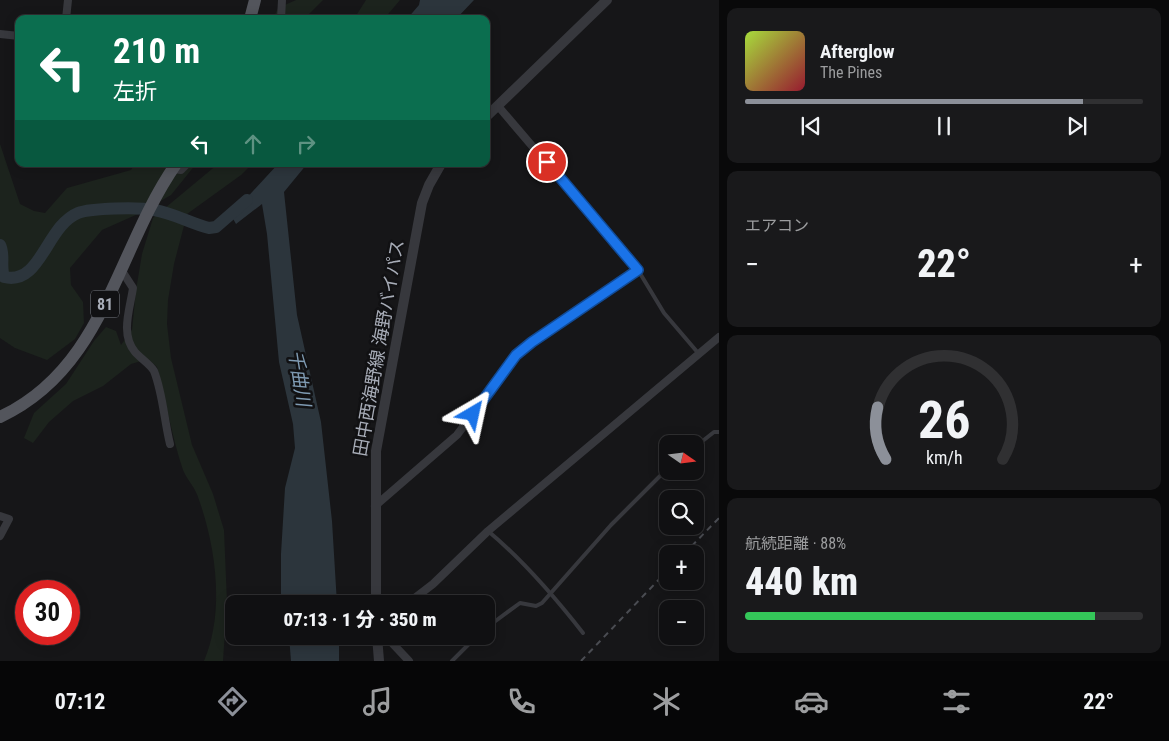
<!DOCTYPE html>
<html lang="ja">
<head>
<meta charset="utf-8">
<style>
	body { margin:0; font-family:"Roboto Condensed","Noto Sans JP",sans-serif; background:#19191b; color:#f1f3f6; height:100vh; display:flex; flex-direction:column; font-size:19px; white-space:nowrap }
	* { box-sizing:border-box; margin:0 }
	p { font-size:16px; color:#9c9d9f }
	.icon { flex:none; width:28px; height:28px; fill:none; stroke:currentColor; stroke-width:2; stroke-linecap:round; stroke-linejoin:round }
	.map { position:relative; flex:1; overflow:hidden }
	.sheet { display:flex; flex-direction:column; gap:8px; padding:8px; background:#09090a; width:450px }
	.sheet>* { flex:none }
	.hud { position:absolute; left:15px; top:15px; width:475px; height:152px; border-radius:10px; box-shadow:0 2px 12px #0003,0 0 0 1px #303032; background:#0b6e4f; color:#fff; overflow:hidden }
	.needle { width:32px; rotate:104deg }
	.fabs { position:absolute; left:659px; top:435px; display:grid; gap:10px }
	.fabs a { display:grid; place-items:center; width:45px; height:45px; border-radius:10px; background:#101012; box-shadow:0 2px 12px #0003,0 0 0 1px #303032; font-size:25px }
	.speed { position:absolute; left:15px; top:580px; display:flex; gap:10px; font-size:25px; font-weight:700; text-align:center }
	.speed>* { display:grid; place-content:center; width:65px; height:65px; border-radius:50%; background:#101012; box-shadow:0 2px 12px #0003,0 0 0 1px #303032; line-height:1 }
	.speed .limit { border:8px solid #d22; background:#fff; color:#111 }
	.pin { position:absolute; display:grid; place-items:center; width:42px; height:42px; color:#fff; margin:-21px; border:2px solid #fff; border-radius:50%; box-shadow:0 1px 5px #0007 }
	.me { position:absolute; width:55px; margin:-28px; rotate:36deg; stroke-linejoin:round; filter:drop-shadow(0 0 4px #0008) }
	.turn { display:flex; align-items:center; gap:18px; height:105px; padding:0 15px; font-size:22px }
	.turn .icon { width:65px; height:65px; stroke-width:2.5 }
	.turn b { display:block; font-size:35px; line-height:42px }
	.lanes { display:flex; align-items:center; height:48px; padding:0 15px; background:#0003; justify-content:center; gap:25px; direction:ltr }
	.lanes .off { opacity:.35 }
	.big { font-size:38px; font-weight:800; line-height:1.1 }
	.sheet .tile { flex:1; display:flex; flex-direction:column; justify-content:center; gap:8px; min-width:0; padding:0 18px; border-radius:10px; background:#19191b }
	.sheet .dial { align-items:center; gap:0 }
	.dial svg { height:130px; overflow:visible; fill:none; stroke:#303032; stroke-width:7; stroke-linecap:round; text-anchor:middle }
	.dial text { fill:#f1f3f6; stroke:none }
	.song { display:flex; align-items:center; gap:15px }
	.cover { width:60px; height:60px; border-radius:8px; background:linear-gradient(135deg,hsl(80 70% 55%),hsl(350 70% 35%)) }
	.played { height:5px; border-radius:2px; background:linear-gradient(90deg,#8c9099 85%,#303032 85%) }
	.keys { display:flex; justify-content:space-around; direction:ltr }
	.heat { display:flex; justify-content:space-between; align-items:center; font-size:28px; direction:ltr }
	.charge { height:8px; border-radius:4px; background:linear-gradient(90deg,#34c759 88%,#303032 0) }
	.trip { position:absolute; left:225px; top:595px; width:270px; height:50px; border-radius:10px; background:#101012; box-shadow:0 2px 12px #0003,0 0 0 1px #303032; font-weight:800; line-height:50px; text-align:center }
	.tab-bar { display:flex; height:80px; justify-content:space-around; align-items:center; background:#060607; color:#9c9d9f }
	.tab-bar .icon { width:35px; height:35px }
	.tab-bar .active { color:#8c9099 }
	.tab-bar b { font-size:22px; color:#f1f3f6 }
	main { display:flex; flex:1; min-height:0 }
	.map>svg:first-child { display:block }
	.green { fill:#1c231d }
	.water { fill:#2c353c }
	.lines { fill:none; stroke-linecap:round; stroke-linejoin:round }
	.river { stroke:#2c353c; stroke-width:12 }
	.service { stroke:#37383d; stroke-width:4 }
	.minor { stroke:#37383d; stroke-width:8 }
	.tertiary { stroke:#37383d; stroke-width:10 }
	.primary { stroke:#53555c; stroke-width:12 }
	.rail { stroke:#4a4c52; stroke-width:2; stroke-dasharray:6 5; stroke-linecap:butt }
	.route-casing { stroke:#114b97; stroke-width:12 }
	.route { stroke:#1a73e8; stroke-width:9 }
	.labels { text-anchor:middle; stroke-width:5; stroke-linejoin:round; paint-order:stroke }
	.shield { fill:#111113; stroke:#7b7e86; stroke-width:1 }
	.shield-label { font-size:16px; font-weight:bold; fill:#a8adb8 }
	.street-label { font-size:18px; fill:#a8adb8; stroke:#111113 }
	.water-label { font-size:19px; font-style:italic; fill:#7f9bb3; stroke:#111113 }
</style>
</head>
<body>
<main>
<div class="map">
<svg width="719" height="661" viewBox="0 0 719 661">
	<rect width="100%" height="100%" fill="#161618"/>
	<g class="green">
		<polygon points="296,0 323,0 304,19 273,19 278,8"/>
		<polygon points="366,0 400,0 384,19 354,19"/>
		<polygon points="0,144 20,204 34,211 45,213 67,188 131,170 135,164 196,164 171,195 138,214 102,230 70,268 71,285 83,302 84,323 75,339 47,360 15,348 0,338"/>
		<path d="M218 164H252L241 175 187 214 174 264 168 300 167 324 171 358 192 445 213 494 224 530 227 602 223 661H204C225 611 216 547 198 497 195 487 187 480 183 470 172 438 166 400 157 367L148 359 131 364 103 386 73 401 49 422 33 443 24 438 34 413 66 384 94 341 106 327 116 331 121 345 132 330 136 290 142 254 153 218Z"/>
	</g>
	<g class="water">
		<polygon points="420,0 474,0 456,19 407,19 419,5"/>
		<polygon points="278,164 307,164 284,192 297,315 321,422 332,521 337,604 283,604 281,594 281,554 285,488 295,448 293,424 279,362 267,234 262,204 236,224 231,215"/>
		<polygon points="289,636 339,636 339,661 291,661"/>
	</g>
	<g class="lines">
		<path class="river" d="M0 245C5 255 0 266 4 277 41 286 46 226 78 213 91 208 139 207 154 210 173 213 190 223 209 228L216 227 247 200"/>
		<g class="service">
			<polyline points="638,270 664,313 699,354"/>
			<polyline points="695,447 714,432 719,432"/>
			<path d="M488 531C524 561 554 596 583 633"/>
			<polyline points="486,628 520,603 536,606 542,603 611,525 668,468"/>
			<polyline points="452,661 477,636"/>
		</g>
		<g class="minor">
			<polyline points="66,19 68,0"/>
			<polyline points="281,19 282,0"/>
			<polyline points="0,34 19,36"/>
			<polyline points="172,169 181,170 187,164"/>
			<path d="M122 271 133 288C130 309 120 334 135 352 140 358 150 364 154 371 163 394 164 420 170 444"/>
			<polyline points="375,506 457,435 517,355 532,342 638,270 498,106"/>
			<polyline points="0,516 9,519 0,536"/>
			<polyline points="407,604 433,584 488,531 719,337"/>
			<polyline points="390,636 393,644 409,661"/>
		</g>
		<g class="tertiary">
			<polyline points="486,117 607,0"/>
			<polyline points="376,604 376,451 422,203 429,185 441,164"/>
			<polyline points="377,636 379,661"/>
		</g>
		<g class="primary">
			<polyline points="250,19 255,0"/>
			<path d="M0 417C105 368 116 250 176 164"/>
		</g>
		<g class="rail">
			<polyline points="684,554 719,518"/>
			<polyline points="581,661 668,570"/>
		</g>
	</g>
	<g class="lines">
		<g class="route-casing">
			<polyline id="route" points="473,414 516,355 532,342 638,270 547,162"/>
		</g>
		<use href="#route" class="route"/>
	</g>
	<g class="labels">
		<rect class="shield" x="91" y="290.5" width="28" height="27" rx="4"/>
		<g class="shield-label">
			<text x="105" y="310">81</text>
		</g>
		<g class="street-label">
			<text transform="translate(379 348) rotate(-80)" y="6">田中西海野線 海野バイパス</text>
		</g>
		<g class="water-label">
			<text transform="translate(300 378) rotate(81)" y="7">千曲川</text>
		</g>
	</g>
</svg>
<div class="fabs">
<a><svg class="needle" viewBox="-14 -14 28 28"><path d="M0-13l5 13h-10z" fill="#e53935"/><path d="M0 13l5-13h-10z" fill="#9c9d9f"/></svg></a>
<a><svg class="icon" aria-label="search" viewBox="0 0 24 24"><circle cx="10" cy="10" r="6"/><path d="M15 15l6 6"/></svg></a>
<a>+</a>
<a>−</a>
</div>
<div class="speed"><div class="limit">30</div></div>
<div class="pin" style="left:547px;top:162px;background:#d93025"><svg class="icon" aria-label="arrive" viewBox="0 0 24 24"><path d="M6 21V4h12l-3 4 3 4H6"/></svg></div>
<svg class="me" style="left:473px;top:414px" viewBox="-20 -20 40 40"><path d="M0-17L14 15 0 8-14 15z" fill="#1a73e8" stroke="#fff" stroke-width="4"/></svg>
<div class="trip">07:13 · 1 分 · 350 m</div>
<div class="hud">
<div class="turn"><svg class="icon" aria-label="left" viewBox="0 0 24 24"><path d="M17 20v-9H6M10 6l-5 5 5 5"/></svg><div><b>210 m</b>左折</div></div>
<div class="lanes"><svg class="icon" aria-label="left" viewBox="0 0 24 24"><path d="M17 20v-9H6M10 6l-5 5 5 5"/></svg><svg class="icon off" aria-label="ahead" viewBox="0 0 24 24"><path d="M12 20V5M6 11l6-6 6 6"/></svg><svg class="icon off" aria-label="right" viewBox="0 0 24 24"><path d="M7 20v-9h11M14 6l5 5-5 5"/></svg></div>
</div>
</div>
<section class="sheet">
<div class="tile">
<div class="song"><i class="cover"></i><div><b>Afterglow</b><p>The Pines</p></div></div>
<div class="played"></div>
<div class="keys"><svg class="icon" aria-label="previous" viewBox="0 0 24 24"><path d="M18 5L8 12l10 7zM5 5v14"/></svg><svg class="icon" aria-label="pause" viewBox="0 0 24 24"><path d="M8 5v14M16 5v14"/></svg><svg class="icon" aria-label="next" viewBox="0 0 24 24"><path d="M6 5l10 7-10 7zM19 5v14"/></svg></div>
</div>
<div class="tile"><p>エアコン</p>
<div class="heat"><a>−</a><b class="big">22°</b><a>+</a></div>
</div>
<div class="tile dial"><svg viewBox="0 0 100 80">
<path d="M14 69A42 42 0 1 1 86 69"/>
<path d="M14 69A42 42 0 0 1 9 37" stroke="#8c9099"/>
<text x="50" y="56" font-size="32" font-weight="700">26</text>
<text x="50" y="72" font-size="11">km/h</text>
</svg></div>
<div class="tile"><p>航続距離 · 88%</p><b class="big">440 km</b><div class="charge"></div></div>
</section>
</main>
<nav class="tab-bar">
<b>07:12</b>
<svg class="icon active" aria-label="directions" viewBox="0 0 24 24"><path d="M12 3l9 9-9 9-9-9zM9 14v-3h6M13 9l2 2-2 2"/></svg>
<svg class="icon" aria-label="music" viewBox="0 0 24 24"><path d="M9 18V5l10-2v13"/><circle cx="6" cy="18" r="3"/><circle cx="16" cy="16" r="3"/></svg>
<svg class="icon" aria-label="phone" viewBox="0 0 24 24"><path d="M5 4h4l2 5-3 2q2 4 5 5l2-3 5 2v4C11 20 4 13 5 4z"/></svg>
<svg class="icon" aria-label="climate" viewBox="0 0 24 24"><path d="M12 3v18M4 7l16 10M4 17L20 7"/></svg>
<svg class="icon" aria-label="car" viewBox="0 0 24 24"><path d="M5 17H2v-5l4-1 3-4h7l3 4 3 1v5h-3M9 17h6M6 11h13"/><circle cx="7" cy="17" r="2"/><circle cx="17" cy="17" r="2"/></svg>
<svg class="icon" aria-label="filters" viewBox="0 0 24 24"><path d="M4 7h16M4 17h16"/><circle cx="9" cy="7" r="2"/><circle cx="15" cy="17" r="2"/></svg>
<b>22°</b>
</nav>
</body>
</html>
